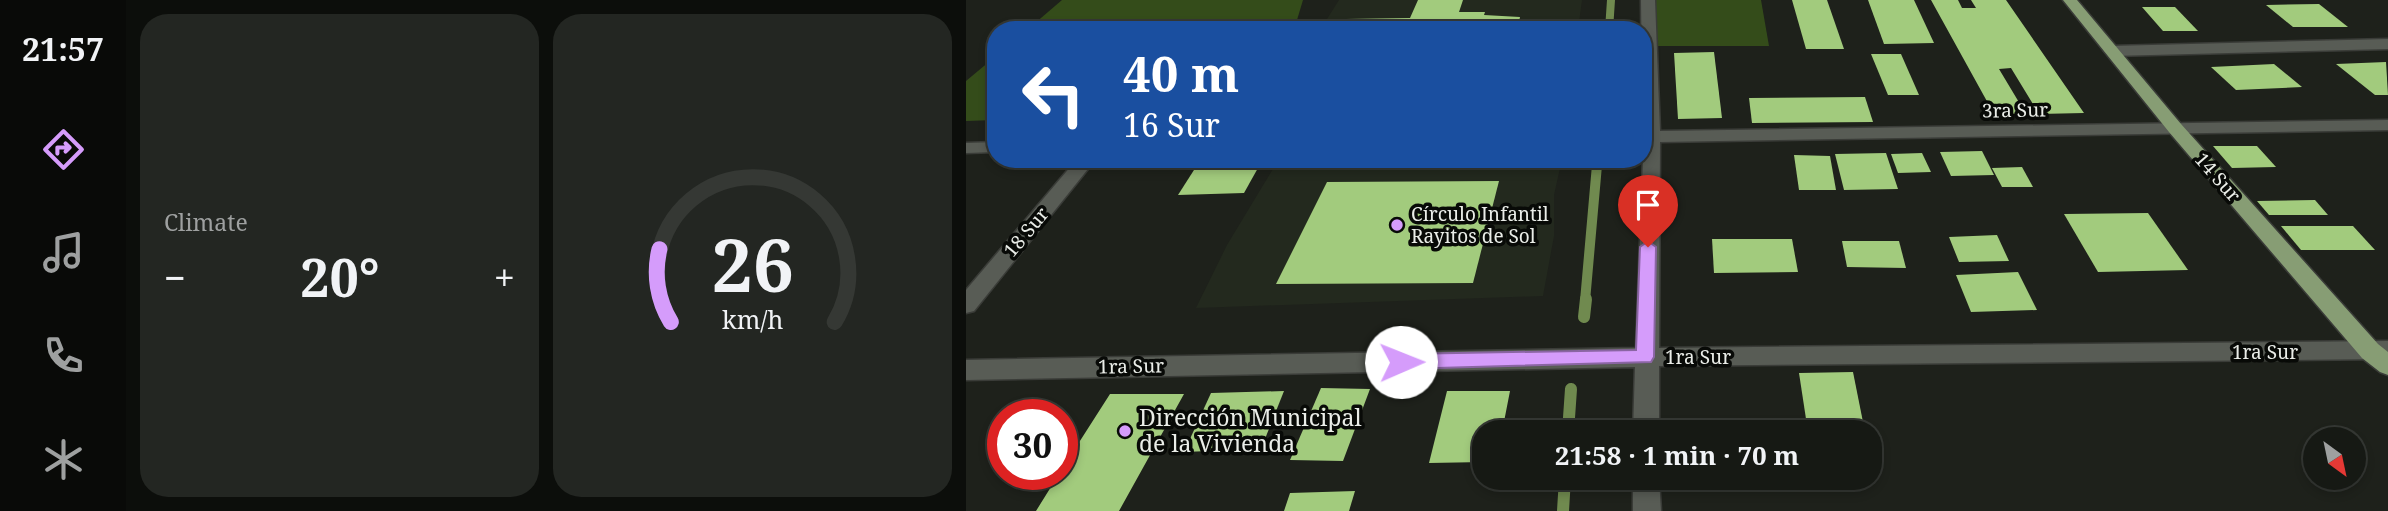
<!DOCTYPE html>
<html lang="en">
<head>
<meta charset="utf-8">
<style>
	body { margin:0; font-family:"Noto Serif",serif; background:#232622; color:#f1f3f6; height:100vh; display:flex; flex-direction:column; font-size:26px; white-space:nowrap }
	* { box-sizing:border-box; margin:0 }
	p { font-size:23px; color:#9ea0a0 }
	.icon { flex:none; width:38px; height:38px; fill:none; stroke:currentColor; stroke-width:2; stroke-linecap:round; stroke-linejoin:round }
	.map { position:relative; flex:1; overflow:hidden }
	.drawer { display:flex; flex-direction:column; gap:14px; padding:14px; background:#0c0e0b; width:840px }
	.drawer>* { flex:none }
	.guide { position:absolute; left:21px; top:21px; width:665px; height:147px; border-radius:28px; box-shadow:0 4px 10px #0003,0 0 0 2px #353834; background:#1a4fa0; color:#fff; overflow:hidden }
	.needle { width:46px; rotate:147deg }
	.controls { position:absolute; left:1337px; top:427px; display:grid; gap:14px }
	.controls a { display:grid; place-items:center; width:63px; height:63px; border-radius:50%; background:#161914; box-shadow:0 4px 10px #0003,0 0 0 2px #353834; font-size:35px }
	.speed { position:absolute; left:21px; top:399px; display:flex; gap:14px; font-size:35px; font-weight:700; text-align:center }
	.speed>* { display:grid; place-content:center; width:91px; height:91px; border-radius:50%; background:#161914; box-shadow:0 4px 10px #0003,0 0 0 2px #353834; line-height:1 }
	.speed .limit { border:10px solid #d22; background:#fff; color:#111 }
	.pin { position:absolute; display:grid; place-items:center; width:60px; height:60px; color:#fff; margin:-72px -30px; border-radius:50% 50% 50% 0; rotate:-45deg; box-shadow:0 0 7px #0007 }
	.pin .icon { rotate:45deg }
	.me { position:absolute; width:77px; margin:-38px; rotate:89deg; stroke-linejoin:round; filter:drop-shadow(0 0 5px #0008) }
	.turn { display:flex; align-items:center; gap:24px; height:147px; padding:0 21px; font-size:32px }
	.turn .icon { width:91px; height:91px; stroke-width:2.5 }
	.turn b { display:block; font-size:49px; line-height:60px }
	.big { font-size:52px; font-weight:700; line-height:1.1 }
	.drawer .card { flex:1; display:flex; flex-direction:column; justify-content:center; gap:10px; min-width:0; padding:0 24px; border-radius:28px; background:#232622 }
	.drawer .dial { align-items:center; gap:0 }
	.dial svg { height:182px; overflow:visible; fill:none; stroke:#353834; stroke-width:7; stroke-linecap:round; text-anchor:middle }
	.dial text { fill:#f1f3f6; stroke:none }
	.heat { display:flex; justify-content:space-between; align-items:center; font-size:38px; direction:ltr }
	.drawer .tiles { flex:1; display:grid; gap:14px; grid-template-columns:repeat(2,1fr) }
	.trip { position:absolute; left:506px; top:420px; width:410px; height:70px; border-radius:28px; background:#161914; box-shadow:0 4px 10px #0003,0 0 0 2px #353834; font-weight:700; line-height:70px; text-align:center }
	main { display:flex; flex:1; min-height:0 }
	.tab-bar { display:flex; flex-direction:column; width:126px; justify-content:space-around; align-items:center; background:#090a08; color:#9ea0a0 }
	.tab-bar .icon { width:49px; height:49px }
	.tab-bar .current { color:#d59cfb }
	.tab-bar b { font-size:32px; color:#f1f3f6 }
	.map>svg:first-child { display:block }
	.built { fill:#23291e }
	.green { fill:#344c1a }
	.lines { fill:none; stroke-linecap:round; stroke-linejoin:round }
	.stream-far2 { stroke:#708a4f; stroke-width:8 }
	.stream-far1 { stroke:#708a4f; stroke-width:10 }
	.stream { stroke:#708a4f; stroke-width:12 }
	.building { fill:#a2cb7d }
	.minor-casing { stroke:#3a3c38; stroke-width:3 }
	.major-casing { stroke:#3a3c38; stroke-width:3 }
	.minor { fill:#585c55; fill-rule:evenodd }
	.major { fill:#879d74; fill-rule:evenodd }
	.route { fill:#d59cfb; stroke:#8a65a3; stroke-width:2 }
	.poi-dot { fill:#d59cfb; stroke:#080a07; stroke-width:2.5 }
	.labels { text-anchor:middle; stroke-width:7; stroke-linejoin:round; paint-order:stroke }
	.street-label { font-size:19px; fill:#eaede8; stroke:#080a07 }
	.poi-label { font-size:19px; fill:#eaede8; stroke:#080a07; text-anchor:start }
	.near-poi-label { font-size:23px; fill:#eaede8; stroke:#080a07; text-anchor:start }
</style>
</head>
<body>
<main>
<nav class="tab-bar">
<b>21:57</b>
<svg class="icon current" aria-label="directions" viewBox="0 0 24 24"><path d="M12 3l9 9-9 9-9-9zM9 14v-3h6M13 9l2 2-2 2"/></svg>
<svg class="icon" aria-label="music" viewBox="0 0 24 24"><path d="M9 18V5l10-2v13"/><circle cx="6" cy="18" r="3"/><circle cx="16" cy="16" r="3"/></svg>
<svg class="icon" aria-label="phone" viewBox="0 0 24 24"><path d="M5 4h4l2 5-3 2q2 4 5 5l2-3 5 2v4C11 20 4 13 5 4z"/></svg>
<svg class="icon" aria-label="climate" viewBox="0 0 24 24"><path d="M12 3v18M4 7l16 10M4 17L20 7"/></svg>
</nav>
<section class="drawer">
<div class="tiles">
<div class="card"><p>Climate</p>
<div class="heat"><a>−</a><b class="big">20°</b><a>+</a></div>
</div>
<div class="card dial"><svg viewBox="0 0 100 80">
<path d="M14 69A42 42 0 1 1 86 69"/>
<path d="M14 69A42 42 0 0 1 9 37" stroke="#d59cfb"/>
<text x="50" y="56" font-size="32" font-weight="700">26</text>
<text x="50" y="72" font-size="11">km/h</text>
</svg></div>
</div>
</section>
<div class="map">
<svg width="1422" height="511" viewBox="0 0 1422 511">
	<rect width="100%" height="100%" fill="#1e211b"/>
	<g class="built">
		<polygon points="373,0 616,0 612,30 354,30"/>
		<polygon points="313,159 596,159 588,195 588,236 577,296 230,308 261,245"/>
	</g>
	<g class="green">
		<polygon points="96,0 337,0 328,30 61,30"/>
		<polygon points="689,0 795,0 803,46 691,46"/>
		<polygon points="30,56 30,120 0,121 0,81"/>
	</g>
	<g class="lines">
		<polyline class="stream-far2" points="643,30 645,0"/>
		<polyline class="stream-far1" points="619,301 631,165"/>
		<g class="stream">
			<polyline points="618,317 620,299"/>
			<polyline points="602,432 605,389"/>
			<polyline points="597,511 599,478"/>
		</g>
	</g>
	<g class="building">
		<polygon points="452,0 497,0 493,12 519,12 518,15 554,17 552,27 573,27 573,30 374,30 380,19 444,18"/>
		<polygon points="826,0 861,0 878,49 840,49"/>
		<polygon points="902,0 948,0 968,43 918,44"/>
		<polygon points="965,0 992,0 996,8 1010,8 1005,0 1040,0 1118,113 1073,114 1045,68 1033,69 1060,114 1028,114"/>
		<polygon points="1353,4 1382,27 1327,27 1300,5"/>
		<polygon points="1176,7 1209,7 1232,31 1197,31"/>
		<polygon points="748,52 756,118 712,119 708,53"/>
		<polygon points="905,54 935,54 953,95 922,95"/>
		<polygon points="1420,62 1422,95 1409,95 1370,64"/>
		<polygon points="1308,64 1336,87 1270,90 1245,67"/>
		<polygon points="899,97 907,122 786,123 783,98"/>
		<polygon points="1247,146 1291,146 1310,167 1266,168"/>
		<polygon points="1016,151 1028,175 985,176 974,152"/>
		<polygon points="920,153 932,189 878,190 869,154"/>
		<polygon points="956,153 965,172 932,173 925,154"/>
		<polygon points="828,155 864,156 870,190 833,190"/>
		<polygon points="235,159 297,159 278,193 212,195"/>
		<polygon points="1056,167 1067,187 1036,187 1026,168"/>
		<polygon points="533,181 507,283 310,284 361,182"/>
		<polygon points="1349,200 1362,215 1303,215 1291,201"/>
		<polygon points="1182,213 1222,270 1132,272 1098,214"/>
		<polygon points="1315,226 1387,226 1409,250 1335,250"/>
		<polygon points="1031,235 1043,261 993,262 983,237"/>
		<polygon points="746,239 826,239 832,272 748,273"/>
		<polygon points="876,241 933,241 940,268 881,267"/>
		<polygon points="1052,272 1071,310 1005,312 990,275"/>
		<polygon points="887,372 899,432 842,432 833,373"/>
		<polygon points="355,388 404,389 377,461 324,460"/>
		<polygon points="318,391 295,449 218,452 245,393"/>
		<polygon points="481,391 544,391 536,432 518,432 518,462 463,463"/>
		<polygon points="144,394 218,394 153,511 70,511 93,474 96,474 96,469"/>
		<polygon points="389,491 383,511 318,511 324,493"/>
	</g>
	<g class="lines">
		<g class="minor-casing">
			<g id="minor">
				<polygon points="675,0 689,0 694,131 1422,120 1422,130 694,142 693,348 1422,341 1422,359 693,366 693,432 667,432 669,367 0,380 0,360 670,348 677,159"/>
				<polygon points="1422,39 1422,49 1146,56 1138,51 1146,46"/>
				<polygon points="30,142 30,152 0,153 0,143"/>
				<polygon points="111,159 130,159 8,311 0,313 0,290"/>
				<polygon points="667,478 693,478 695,511 667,511"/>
			</g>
		</g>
		<g class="major-casing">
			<polygon id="major" points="1097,0 1111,0 1215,124 1412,344 1422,352 1422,375 1414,372 1396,358 1203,132"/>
		</g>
		<use href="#minor" class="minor"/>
		<use href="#major" class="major"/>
	</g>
	<polygon class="route" points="682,241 690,247 688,357 685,362 435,369 428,367 425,362 428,356 435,354 670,350 674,247"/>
	<g class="poi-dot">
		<circle cx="431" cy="225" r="7"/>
		<circle cx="159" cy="431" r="7"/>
	</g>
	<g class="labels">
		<g class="street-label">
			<text transform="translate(1049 110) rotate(-1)" y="7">3ra Sur</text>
			<text transform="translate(1252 177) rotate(49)" y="7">14 Sur</text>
			<text transform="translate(60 232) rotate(-50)" y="7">18 Sur</text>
			<text x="1299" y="359">1ra Sur</text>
			<text x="732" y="364">1ra Sur</text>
			<text transform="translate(165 366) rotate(-1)" y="7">1ra Sur</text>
		</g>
		<g class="poi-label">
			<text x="445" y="221">Círculo Infantil<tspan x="445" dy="22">Rayitos de Sol</tspan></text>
		</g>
		<g class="near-poi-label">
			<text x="173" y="426">Dirección Municipal<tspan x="173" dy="26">de la Vivienda</tspan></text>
		</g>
	</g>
</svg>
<div class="controls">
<a><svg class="needle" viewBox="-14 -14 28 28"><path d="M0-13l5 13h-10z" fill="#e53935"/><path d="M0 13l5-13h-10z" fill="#9ea0a0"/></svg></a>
</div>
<div class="speed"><div class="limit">30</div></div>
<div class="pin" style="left:682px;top:247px;background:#d93025"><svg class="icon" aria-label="arrive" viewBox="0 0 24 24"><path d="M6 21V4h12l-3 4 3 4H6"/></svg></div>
<svg class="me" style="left:435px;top:362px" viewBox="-20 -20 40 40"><circle r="19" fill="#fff"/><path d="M0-13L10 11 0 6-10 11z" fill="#d59cfb"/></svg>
<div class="trip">21:58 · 1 min · 70 m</div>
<div class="guide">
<div class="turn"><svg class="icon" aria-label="left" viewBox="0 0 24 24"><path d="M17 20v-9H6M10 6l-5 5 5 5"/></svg><div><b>40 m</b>16 Sur</div></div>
</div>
</div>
</main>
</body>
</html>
